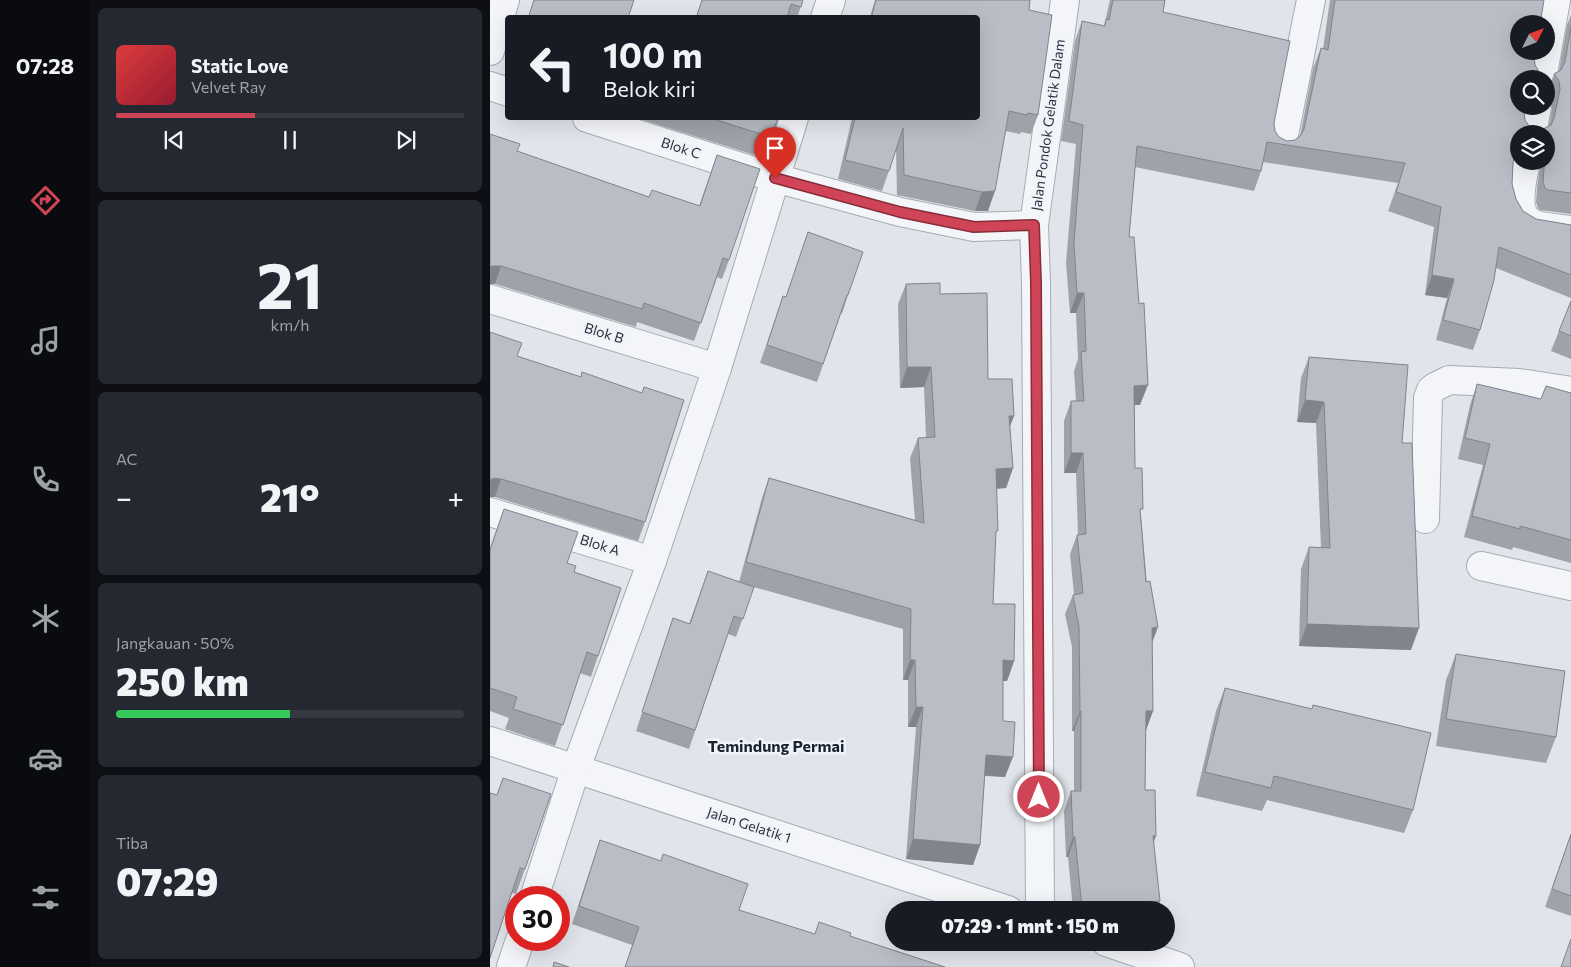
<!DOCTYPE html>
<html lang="id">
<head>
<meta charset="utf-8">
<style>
	body { margin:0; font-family:Commissioner,sans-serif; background:#242831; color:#f1f3f6; height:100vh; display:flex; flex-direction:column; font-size:19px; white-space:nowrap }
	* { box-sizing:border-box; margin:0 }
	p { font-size:16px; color:#9ea1a6 }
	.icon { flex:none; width:28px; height:28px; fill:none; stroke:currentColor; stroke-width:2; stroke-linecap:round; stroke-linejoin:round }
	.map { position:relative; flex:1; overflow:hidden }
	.side { display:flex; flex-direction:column; gap:8px; padding:8px; background:#0d0f14; width:400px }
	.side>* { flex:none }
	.top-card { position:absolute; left:15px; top:15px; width:475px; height:105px; border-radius:5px; box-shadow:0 5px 20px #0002; background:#171b24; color:#f1f3f6; overflow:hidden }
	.needle { width:32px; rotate:48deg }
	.tools { position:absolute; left:1020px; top:15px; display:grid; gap:10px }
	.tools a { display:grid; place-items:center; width:45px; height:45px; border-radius:50%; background:#171b24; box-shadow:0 5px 20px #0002; font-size:25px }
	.speed { position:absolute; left:15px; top:886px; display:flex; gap:10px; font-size:25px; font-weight:700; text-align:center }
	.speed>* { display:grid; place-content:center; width:65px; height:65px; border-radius:50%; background:#171b24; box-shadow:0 5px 20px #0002; line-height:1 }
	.speed .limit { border:8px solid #d22; background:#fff; color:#111 }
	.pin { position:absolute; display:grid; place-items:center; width:42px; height:42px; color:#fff; margin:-51px -21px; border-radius:50% 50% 50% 0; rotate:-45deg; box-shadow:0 0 5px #0007 }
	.pin .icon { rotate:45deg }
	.me { position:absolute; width:55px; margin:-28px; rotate:0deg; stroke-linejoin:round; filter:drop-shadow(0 0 4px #0008) }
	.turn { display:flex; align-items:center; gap:18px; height:105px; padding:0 15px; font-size:22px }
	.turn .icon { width:65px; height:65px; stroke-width:2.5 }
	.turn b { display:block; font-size:35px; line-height:42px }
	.big { font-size:38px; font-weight:800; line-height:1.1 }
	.side .widget { flex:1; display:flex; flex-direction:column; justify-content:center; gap:8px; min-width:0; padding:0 18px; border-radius:8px; background:#242831 }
	.side .dial { align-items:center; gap:0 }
	.dial b { font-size:65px; line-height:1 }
	.song { display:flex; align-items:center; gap:15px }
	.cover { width:60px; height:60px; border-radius:8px; background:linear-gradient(135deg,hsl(0 70% 55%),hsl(350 70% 35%)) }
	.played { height:5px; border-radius:2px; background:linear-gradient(90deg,#cf4557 40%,#363941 40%) }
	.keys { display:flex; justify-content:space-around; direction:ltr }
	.heat { display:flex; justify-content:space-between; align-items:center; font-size:28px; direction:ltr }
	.charge { height:8px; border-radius:4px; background:linear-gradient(90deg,#34c759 50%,#363941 0) }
	.trip { position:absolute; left:395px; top:901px; width:290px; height:50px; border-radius:25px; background:#171b24; box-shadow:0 5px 20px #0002; font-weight:800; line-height:50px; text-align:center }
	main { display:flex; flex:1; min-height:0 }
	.tab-bar { display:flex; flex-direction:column; width:90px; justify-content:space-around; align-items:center; background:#090b0e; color:#9ea1a6 }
	.tab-bar .icon { width:35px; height:35px }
	.tab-bar .on { color:#cf4557 }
	.tab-bar b { font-size:22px; color:#f1f3f6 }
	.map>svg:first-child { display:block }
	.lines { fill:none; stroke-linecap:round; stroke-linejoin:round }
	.street-casing { stroke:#a6abb4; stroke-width:30 }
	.street { stroke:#f4f5f8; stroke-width:28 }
	.wall { fill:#9ea3aa }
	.shaded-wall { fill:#81848b }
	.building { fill:#b8bdc6; stroke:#81848b }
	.route-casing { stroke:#872d39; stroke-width:12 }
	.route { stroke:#cf4557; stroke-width:9 }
	.labels { text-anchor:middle; stroke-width:5; stroke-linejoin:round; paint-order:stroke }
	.street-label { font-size:14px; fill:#293141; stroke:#f0f3f7 }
	.quarter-label { font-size:16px; font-weight:bold; fill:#1b2232; stroke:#f0f3f7 }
</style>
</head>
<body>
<main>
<nav class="tab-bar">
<b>07:28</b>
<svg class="icon on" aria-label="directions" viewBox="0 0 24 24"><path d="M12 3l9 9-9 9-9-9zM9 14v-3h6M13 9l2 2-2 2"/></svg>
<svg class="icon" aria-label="music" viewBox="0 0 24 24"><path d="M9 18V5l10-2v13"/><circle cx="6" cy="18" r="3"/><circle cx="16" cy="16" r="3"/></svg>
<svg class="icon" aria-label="phone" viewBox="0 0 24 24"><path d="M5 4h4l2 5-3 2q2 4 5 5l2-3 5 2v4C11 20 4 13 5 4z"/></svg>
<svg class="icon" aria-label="climate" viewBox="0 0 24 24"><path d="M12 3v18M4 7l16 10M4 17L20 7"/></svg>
<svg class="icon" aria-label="car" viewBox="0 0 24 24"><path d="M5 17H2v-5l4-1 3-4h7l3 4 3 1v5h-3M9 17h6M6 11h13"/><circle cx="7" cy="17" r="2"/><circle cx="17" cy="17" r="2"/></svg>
<svg class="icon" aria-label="filters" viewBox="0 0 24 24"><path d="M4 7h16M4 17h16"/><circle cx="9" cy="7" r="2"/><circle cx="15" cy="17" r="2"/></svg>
</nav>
<section class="side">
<div class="widget">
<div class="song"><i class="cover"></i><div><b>Static Love</b><p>Velvet Ray</p></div></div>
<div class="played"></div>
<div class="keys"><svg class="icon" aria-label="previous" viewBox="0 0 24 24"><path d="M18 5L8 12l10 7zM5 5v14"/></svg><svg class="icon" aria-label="pause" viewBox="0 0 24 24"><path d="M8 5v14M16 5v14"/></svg><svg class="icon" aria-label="next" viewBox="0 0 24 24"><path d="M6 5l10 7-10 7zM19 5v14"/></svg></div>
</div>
<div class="widget dial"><b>21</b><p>km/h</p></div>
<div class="widget"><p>AC</p>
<div class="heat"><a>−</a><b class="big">21°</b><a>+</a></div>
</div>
<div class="widget"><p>Jangkauan · 50%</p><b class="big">250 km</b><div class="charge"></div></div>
<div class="widget"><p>Tiba</p><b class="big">07:29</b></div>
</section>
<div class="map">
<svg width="1081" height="967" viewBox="0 0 1081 967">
	<rect width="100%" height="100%" fill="#e1e4ea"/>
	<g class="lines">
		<g class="street-casing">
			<g id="street">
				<polyline points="335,18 341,0"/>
				<polyline points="0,51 15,0"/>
				<polyline points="1052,79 1066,0"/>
				<polyline points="0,86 18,92"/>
				<polyline points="97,118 285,178 410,212 484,227 544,225"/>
				<polyline points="1042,134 1047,106"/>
				<polyline points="792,145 821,0"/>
				<path d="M1036 161C1033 178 1022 213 1042 223 1049 227 1072 229 1081 230"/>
				<polyline points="0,299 227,368"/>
				<polyline points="0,512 162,561"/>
				<polyline points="935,519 938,398 941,390 945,387 959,380 1029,383 1081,391"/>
				<polyline points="991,566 1081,586"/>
				<polyline points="0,741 518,910"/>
				<polyline points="44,898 86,768 162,561 227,368 304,118"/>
				<polyline points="550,910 546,283 544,225 575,0"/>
				<polyline points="616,942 690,967"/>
				<polyline points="21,967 30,940"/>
			</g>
		</g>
		<use href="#street" class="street"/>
	</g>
	<g class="wall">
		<polygon points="212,0 313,0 307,18 206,18"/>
		<polygon points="385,0 540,0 539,10 548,115 541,134 531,132 530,134 515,131 498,211 485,211 407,195 406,150 392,191 348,179 362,118 488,118 380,17"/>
		<polygon points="620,0 675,0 673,12 784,123 785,131 789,137 797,141 805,140 810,136 823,68 831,48 833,49 840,0 1054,0 1044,57 1045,65 1049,72 1047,79 1029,79 1029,148 1026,150 1023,163 1022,184 1026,199 1033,211 1046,219 1081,225 1081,298 1006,268 990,330 983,350 946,340 957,298 935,295 944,227 898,211 908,183 773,162 771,171 764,191 645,167 639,237 650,405 645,405 645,468 651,516 662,643 663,711 656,730 655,790 664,843 666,910 583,910 578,857 576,857 574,811 581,791 584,791 584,731 582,731 582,647 575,614 583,595 584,594 580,554 587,535 588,535 586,473 574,473 574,421 581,401 586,401 584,371 588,359 586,313 580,313 576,263 586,144 571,141 585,41 592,21 614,26"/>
		<polygon points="1081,15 1081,214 1050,210 1048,208 1046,202 1047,188 1051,161 1056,161 1056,134 1051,134 1053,129 1059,126 1062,109 1061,100 1057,94 1064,74 1069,71 1077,25"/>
		<polygon points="147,118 288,118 274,158"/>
		<polygon points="0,134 27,151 159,197 209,206 227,155 239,260 232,279 227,277 204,341 147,322 146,327 5,284 0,284"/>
		<polygon points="318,232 358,295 352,314 351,313 327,382 270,363 293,296 296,297"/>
		<polygon points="416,284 450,294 498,379 524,416 520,426 523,468 516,488 506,489 503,604 524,661 517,681 513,681 513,721 515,777 495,776 490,845 483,865 416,859 426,727 418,727 418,680 413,680 413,629 260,586 264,587 246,637 238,634 199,749 146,731 183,618 199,624 218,571 249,582 272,498 279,478 425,520 420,458 428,438 436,438 434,387 410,388 408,304"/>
		<polygon points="1081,301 1081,359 1061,351"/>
		<polygon points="27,356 155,522 148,541 5,497"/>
		<polygon points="819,357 912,443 921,650 809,646 811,569 819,547 831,548 826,423 807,422 811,378"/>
		<polygon points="987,384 1051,399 1056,386 1081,393 1081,563 1023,547 1022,550 974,537 993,465 968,459 980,405"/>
		<polygon points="14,509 77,563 84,572 108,656 101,677 90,673 65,746 15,729 19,718 0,711 0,548"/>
		<polygon points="966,654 1066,737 1056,763 946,746 956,680"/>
		<polygon points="735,688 923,810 914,833 777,800 772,811 706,796 726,711"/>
		<polygon points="13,778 35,869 26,894 22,893 7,795"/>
		<polygon points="1081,834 1081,916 1055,907"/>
		<polygon points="110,840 249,910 324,934 360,936 455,967 135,967 142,945 82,924"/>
	</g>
	<g class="shaded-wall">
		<polygon points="1049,72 1047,79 1041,79 1043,76"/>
		<polygon points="1039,126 1037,134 1030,134 1032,131"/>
		<polygon points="1029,136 1029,148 1025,150"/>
		<polygon points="505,191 498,211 485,211 492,192"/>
		<polygon points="3,266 11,266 5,284 0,284 0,267"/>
		<polygon points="942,275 964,279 957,298 935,295"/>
		<polygon points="587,293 594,293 586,313 580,313"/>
		<polygon points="417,367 441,367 434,387 410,388"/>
		<polygon points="658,385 650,405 637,405 644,386"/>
		<polygon points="815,400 834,402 826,423 807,422"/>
		<polygon points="519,416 524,416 516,436"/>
		<polygon points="581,453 593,453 586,473 574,473"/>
		<polygon points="523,468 516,488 498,489 506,469"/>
		<polygon points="4,478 11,479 5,497 0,497 0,480"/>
		<polygon points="817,624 929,628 921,650 809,646"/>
		<polygon points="668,627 661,646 662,628"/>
		<polygon points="420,660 425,660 418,680 413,680"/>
		<polygon points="513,660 524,661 517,681 506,681"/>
		<polygon points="426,707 433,707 426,727 418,727"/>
		<polygon points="590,711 591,711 584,731 582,731"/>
		<polygon points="656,711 663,711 656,730"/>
		<polygon points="496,755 523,757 515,777 489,775"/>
		<polygon points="663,836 666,836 659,856"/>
		<polygon points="583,837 585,837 578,857 576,857"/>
		<polygon points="423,839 490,845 483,865 416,859"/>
		<polygon points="670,901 666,910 592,910 592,908"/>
	</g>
	<g class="building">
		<polygon points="44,0 144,0 138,18 38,18"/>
		<polygon points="212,0 313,0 311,7 301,4 297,18 206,18"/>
		<polygon points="386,0 540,0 539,10 562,15 548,115 538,113 537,115 519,111 505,191 492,192 414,175 413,128 399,171 355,160 365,118 488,118 488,18 381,18"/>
		<polygon points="623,0 675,0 673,12 800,41 784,123 785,131 789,137 797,141 805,140 811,135 814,129 831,48 838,50 845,0 1054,0 1050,24 1029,24 1029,51 1045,51 1044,57 1045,65 1049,72 1043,76 1041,79 1029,79 1029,106 1035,106 1034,112 1035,120 1039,126 1032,131 1030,134 1029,134 1023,163 1022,184 1026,199 1033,211 1046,219 1081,225 1081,275 1009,247 1004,280 990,330 953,320 964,279 942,275 951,207 906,192 915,163 777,142 771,171 647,146 639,237 644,237 649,304 654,303 658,385 644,386 645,468 652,468 653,509 650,509 656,582 660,581 668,627 662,628 663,711 656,711 655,790 665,790 666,836 663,836 670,901 592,908 585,837 583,837 581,791 591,791 591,711 590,711 589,627 583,595 593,593 587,535 596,534 593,453 581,453 581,401 594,401 591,352 596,351 594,293 587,293 584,243 593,125 579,121 592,21 615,26 616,19 619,20"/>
		<polygon points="1081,26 1081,193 1058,190 1055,188 1053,182 1054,168 1055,161 1056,161 1056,156 1059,144 1058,136 1053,129 1061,125 1064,118 1070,89 1069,81 1064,74 1071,70 1075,62"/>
		<polygon points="220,118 288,118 281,137"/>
		<polygon points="0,134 30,144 27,151 159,197 162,190 210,206 227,155 270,169 239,260 233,258 211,323 154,303 152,309 11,266 3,266 0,267"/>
		<polygon points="318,232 373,252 358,295 357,295 333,364 277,345 293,296 296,297"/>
		<polygon points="450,283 450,294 497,293 498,379 522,379 524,416 519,416 523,468 506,469 508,531 506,531 503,604 525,604 524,661 513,660 513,721 525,722 523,757 496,755 490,845 423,839 433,707 426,707 425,660 420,660 421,609 256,562 279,478 434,523 428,438 445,437 441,367 417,367 416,284"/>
		<polygon points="1081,301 1081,336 1069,331"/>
		<polygon points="0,332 32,343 27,356 91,377 92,372 152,393 154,387 194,400 155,522 11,479 4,478 0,480"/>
		<polygon points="819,357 918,365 912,443 922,443 929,628 817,624 819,547 840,548 834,402 815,400"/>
		<polygon points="987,384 1051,399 1056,386 1081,393 1081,540 1030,526 1030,529 982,516 1000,444 975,438"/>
		<polygon points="14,509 88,532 77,563 86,566 84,572 131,588 108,656 97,652 73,725 23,709 27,697 0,688 0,550"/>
		<polygon points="218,571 264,587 253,619 244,616 205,730 152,712 183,618 200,624"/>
		<polygon points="966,654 1075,671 1066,737 956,719"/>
		<polygon points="735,688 822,709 823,705 941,733 923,810 784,776 781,788 715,772"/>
		<polygon points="13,778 61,794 35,869 30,868 0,958 0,793 7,795"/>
		<polygon points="1081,834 1081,896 1062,889"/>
		<polygon points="110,840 171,861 173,854 258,884 249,910 325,934 329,922 361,933 360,936 455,967 135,967 149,927 89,906"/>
		<polygon points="1081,939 1081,967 1071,967"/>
		<polygon points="64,962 79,967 63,967"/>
	</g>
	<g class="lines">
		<g class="route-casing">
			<polyline id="route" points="285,178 410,212 484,227 544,225 546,283 549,797"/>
		</g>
		<use href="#route" class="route"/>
	</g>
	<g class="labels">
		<g class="street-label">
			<text transform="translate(558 125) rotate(-82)" y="5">Jalan Pondok Gelatik Dalam</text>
			<text transform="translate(191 148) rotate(18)" y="5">Blok C</text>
			<text transform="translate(114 333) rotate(17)" y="5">Blok B</text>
			<text transform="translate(110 545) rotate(17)" y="5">Blok A</text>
			<text transform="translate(259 825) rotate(18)" y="5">Jalan Gelatik 1</text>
		</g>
		<g class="quarter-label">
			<text x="286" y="752">Temindung Permai</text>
		</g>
	</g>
</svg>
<div class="tools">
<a><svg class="needle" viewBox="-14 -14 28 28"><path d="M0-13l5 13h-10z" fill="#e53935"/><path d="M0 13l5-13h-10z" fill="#9ea1a6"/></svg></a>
<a><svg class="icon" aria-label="search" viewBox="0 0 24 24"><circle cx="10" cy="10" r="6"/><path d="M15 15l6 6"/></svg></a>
<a><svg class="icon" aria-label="layers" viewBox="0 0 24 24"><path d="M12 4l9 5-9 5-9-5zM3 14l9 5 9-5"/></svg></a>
</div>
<div class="speed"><div class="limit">30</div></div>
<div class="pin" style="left:285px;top:178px;background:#d93025"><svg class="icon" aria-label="arrive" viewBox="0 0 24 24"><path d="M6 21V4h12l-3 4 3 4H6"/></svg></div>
<svg class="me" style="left:549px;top:797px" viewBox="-20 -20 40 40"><circle r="17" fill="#cf4557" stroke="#fff" stroke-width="3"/><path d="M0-11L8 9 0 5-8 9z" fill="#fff"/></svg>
<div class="trip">07:29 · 1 mnt · 150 m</div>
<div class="top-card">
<div class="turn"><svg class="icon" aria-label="left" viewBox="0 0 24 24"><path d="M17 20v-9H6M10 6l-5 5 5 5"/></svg><div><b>100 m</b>Belok kiri</div></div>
</div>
</div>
</main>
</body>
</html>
